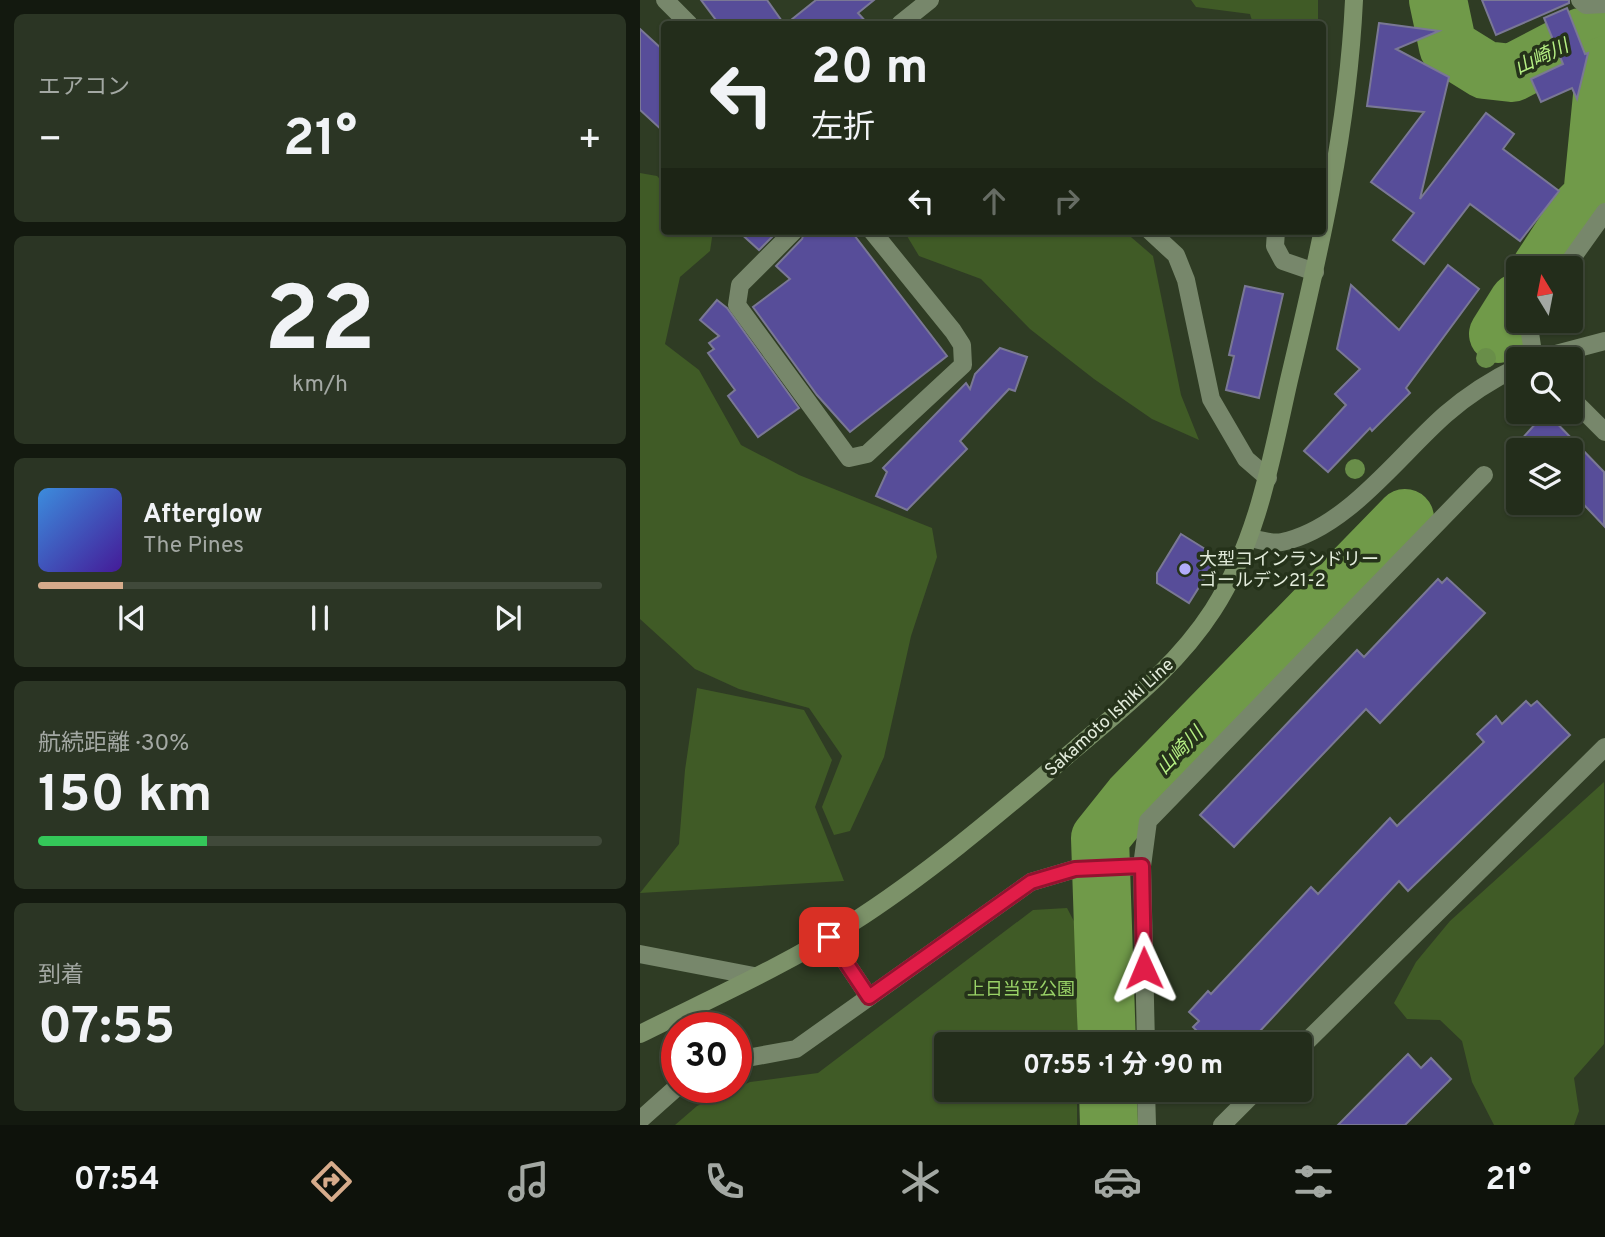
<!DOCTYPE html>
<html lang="ja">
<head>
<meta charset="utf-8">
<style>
	body { margin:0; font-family:Overpass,"Noto Sans JP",sans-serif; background:#2b3524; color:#f1f3f6; height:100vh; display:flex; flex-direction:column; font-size:26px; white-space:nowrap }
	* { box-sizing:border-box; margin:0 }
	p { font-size:23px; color:#a3a8a3 }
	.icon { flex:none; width:38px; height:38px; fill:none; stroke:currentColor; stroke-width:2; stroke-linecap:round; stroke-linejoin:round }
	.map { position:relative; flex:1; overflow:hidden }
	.sheet { display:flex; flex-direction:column; gap:14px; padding:14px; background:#13190f; width:640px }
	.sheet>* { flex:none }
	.guide { position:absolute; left:21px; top:21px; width:665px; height:214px; border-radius:7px; box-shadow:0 2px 5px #0004,0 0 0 2px #40493a; background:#232d1b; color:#f1f3f6; overflow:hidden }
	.needle { width:46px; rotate:350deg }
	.buttons { position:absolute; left:866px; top:256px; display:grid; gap:14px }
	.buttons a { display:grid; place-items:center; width:77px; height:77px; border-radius:7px; background:#232d1b; box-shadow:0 2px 5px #0004,0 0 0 2px #40493a; font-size:35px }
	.speed { position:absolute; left:21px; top:1012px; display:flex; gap:14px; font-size:35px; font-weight:700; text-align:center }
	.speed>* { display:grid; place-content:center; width:91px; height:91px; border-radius:50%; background:#232d1b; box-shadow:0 2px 5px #0004,0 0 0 2px #40493a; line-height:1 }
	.speed .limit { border:10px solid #d22; background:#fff; color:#111 }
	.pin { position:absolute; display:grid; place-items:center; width:60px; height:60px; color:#fff; margin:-30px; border-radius:14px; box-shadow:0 4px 10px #0006 }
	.me { position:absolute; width:77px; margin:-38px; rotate:359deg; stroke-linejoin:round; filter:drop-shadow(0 0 5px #0008) }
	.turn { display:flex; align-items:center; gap:24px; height:147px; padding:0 35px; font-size:32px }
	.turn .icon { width:91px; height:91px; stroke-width:2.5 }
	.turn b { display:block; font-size:49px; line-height:60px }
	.lanes { display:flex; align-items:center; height:66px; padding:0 35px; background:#0003; justify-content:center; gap:35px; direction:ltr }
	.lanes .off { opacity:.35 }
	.big { font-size:52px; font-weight:700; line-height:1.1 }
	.sheet .tile { flex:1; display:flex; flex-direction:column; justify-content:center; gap:10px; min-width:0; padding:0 24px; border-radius:10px; background:#2b3524 }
	.sheet .dial { align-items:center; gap:0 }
	.dial b { font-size:91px; line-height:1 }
	.song { display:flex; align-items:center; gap:21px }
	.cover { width:84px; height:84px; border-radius:10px; background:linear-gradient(135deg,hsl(210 70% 55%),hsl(260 70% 35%)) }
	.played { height:7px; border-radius:4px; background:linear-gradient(90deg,#d6ab8b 15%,#40493a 15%) }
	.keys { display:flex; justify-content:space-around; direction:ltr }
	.heat { display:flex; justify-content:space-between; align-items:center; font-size:38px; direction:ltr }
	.charge { height:10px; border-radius:5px; background:linear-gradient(90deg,#34c759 30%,#40493a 0) }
	.trip { position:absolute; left:294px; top:1032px; width:378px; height:70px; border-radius:7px; background:#232d1b; box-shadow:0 2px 5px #0004,0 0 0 2px #40493a; font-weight:700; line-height:70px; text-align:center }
	.dock { display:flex; height:112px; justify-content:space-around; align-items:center; background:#0e120b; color:#a3a8a3 }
	.dock .icon { width:49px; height:49px }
	.dock .active { color:#d6ab8b }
	.dock b { font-size:32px; color:#f1f3f6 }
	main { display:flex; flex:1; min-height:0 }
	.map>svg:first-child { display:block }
	.green { fill:#405b26 }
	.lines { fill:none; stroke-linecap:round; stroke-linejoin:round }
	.river { stroke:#709a49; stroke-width:58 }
	.building { fill:#574d99; stroke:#7a7895; stroke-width:2 }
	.service { stroke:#77876b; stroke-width:18 }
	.minor { stroke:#77876b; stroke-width:18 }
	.tertiary { stroke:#77876b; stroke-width:18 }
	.secondary { stroke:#7c9269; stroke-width:18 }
	.tree { fill:#698e49 }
	.route-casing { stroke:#92132f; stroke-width:18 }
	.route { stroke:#e11d48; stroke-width:12 }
	.poi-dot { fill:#b2adf9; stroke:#25321a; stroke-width:2.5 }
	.labels { text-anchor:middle; stroke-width:7; stroke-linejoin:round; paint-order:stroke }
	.poi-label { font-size:18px; fill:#e3ecdc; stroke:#25321a; text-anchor:start }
	.street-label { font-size:18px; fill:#e3ecdc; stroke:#25321a }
	.park-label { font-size:18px; fill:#99d267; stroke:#25321a }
	.water-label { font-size:19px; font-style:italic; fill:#b6f084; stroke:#25321a }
</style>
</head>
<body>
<main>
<section class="sheet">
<div class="tile"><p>エアコン</p>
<div class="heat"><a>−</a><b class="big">21°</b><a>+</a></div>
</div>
<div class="tile dial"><b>22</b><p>km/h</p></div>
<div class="tile">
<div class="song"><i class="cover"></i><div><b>Afterglow</b><p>The Pines</p></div></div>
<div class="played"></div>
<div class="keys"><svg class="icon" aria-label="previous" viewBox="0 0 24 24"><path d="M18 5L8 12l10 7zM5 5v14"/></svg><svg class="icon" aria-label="pause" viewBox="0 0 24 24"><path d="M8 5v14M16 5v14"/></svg><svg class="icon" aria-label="next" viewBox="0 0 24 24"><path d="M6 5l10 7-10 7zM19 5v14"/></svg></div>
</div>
<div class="tile"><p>航続距離 · 30%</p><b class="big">150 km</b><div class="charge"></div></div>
<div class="tile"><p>到着</p><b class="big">07:55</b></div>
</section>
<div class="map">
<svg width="965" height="1125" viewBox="0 0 965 1125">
	<rect width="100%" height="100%" fill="#2f3c24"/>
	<g class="green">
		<polygon points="551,0 678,0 678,24 613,24 610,14 556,7"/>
		<polygon points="0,173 17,176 24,183 24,231 73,231 70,251 40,277 25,344 59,370 101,445 159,475 292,528 297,557 271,636 244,757 210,831 194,835 182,807 202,756 169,708 99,689 55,669 0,619"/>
		<polygon points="264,231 484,231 513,256 541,395 559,440 512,419 454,379 390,329 341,279 279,256"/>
		<polygon points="57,688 164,710 192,760 175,807 204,881 0,893 39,844 45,770"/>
		<polygon points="964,782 964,1044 934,1078 939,1111 934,1125 854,1125 832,1082 822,1041 800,1020 767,1019 754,1003 776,962 810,921"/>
		<polygon points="427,908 437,927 437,1045 306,1045 306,1090 437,1090 437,1125 35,1125 57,1106 110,1082 178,1073 393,910"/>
	</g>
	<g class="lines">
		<g class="river">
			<polyline points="798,0 808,47 845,70 872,73 941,37 965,38"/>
			<polyline points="901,268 939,210 952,197 965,65"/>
			<polyline points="858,334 878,302"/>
			<polyline points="467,1045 460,838 492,798 765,518"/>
			<polyline points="468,1090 469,1125"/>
		</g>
	</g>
	<g class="building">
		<polygon points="61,0 127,0 144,24 79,24"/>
		<polygon points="176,0 234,0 218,13 228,24 146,24"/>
		<polygon points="842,0 929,0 929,3 856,35"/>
		<polygon points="927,8 945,54 948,53 937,99 932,88 901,102 891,79 923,64 904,18"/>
		<polygon points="739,23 799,31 756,49 809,77 780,199 846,113 874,134 863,149 919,191 880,241 830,204 784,264 753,240 774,213 731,182 784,112 727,106"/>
		<polygon points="0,29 24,51 24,132 0,110"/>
		<polygon points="98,231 138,231 119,250"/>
		<polygon points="165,231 211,231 307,356 210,432 177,395 113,307 150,279 136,266 162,239"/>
		<polygon points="808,265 839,289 766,388 770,393 732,431 730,428 688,472 664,451 706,405 695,394 720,369 697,349 711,285 759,330"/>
		<polygon points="605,286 643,294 619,398 586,390 594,356 589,355"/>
		<polygon points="77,300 87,308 159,408 118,437 88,396 95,390 68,353 74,349 69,343 79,336 60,320"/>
		<polygon points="360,348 387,357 375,391 369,389 320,441 327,449 267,510 236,496 247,472 243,468 326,383 330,389 335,374"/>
		<polygon points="906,412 964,472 964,526 931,491 931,450 872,450"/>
		<polygon points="541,534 578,557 549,603 517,583 517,573"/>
		<polygon points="807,578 845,613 740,723 726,709 594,847 560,815 717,650 724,657 798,579 802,583"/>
		<polygon points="886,701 891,706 897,701 930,735 768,891 759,881 607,1045 571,1045 553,1027 559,1021 549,1012 568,991 571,994 671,887 678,894 750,818 757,826 844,742 837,734 856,716 862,724"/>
		<polygon points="768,1054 781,1068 791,1058 811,1079 765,1125 698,1125"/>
	</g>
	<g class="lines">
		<polyline class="service" points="636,231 635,246 643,261 675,272"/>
		<g class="minor">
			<polyline points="25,0 49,24"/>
			<polyline points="940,0 946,5 965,4"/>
			<polyline points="260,24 290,0"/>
			<polyline points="154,231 100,285 97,305 209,458 227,454 323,365 322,345 313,331 232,231"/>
			<polyline points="510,231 536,255 546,280 571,399 606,459 628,478"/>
			<polyline points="925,268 965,212"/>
			<polyline points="888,320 894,359"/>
			<polyline points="931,398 965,432"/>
			<polyline points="189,937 229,997"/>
			<polyline points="0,954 114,976"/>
			<polyline points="506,1045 502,866 508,821 844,475"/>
			<polyline points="660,1048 965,747"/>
			<polyline points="96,1060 156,1049 391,882 435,869 502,866"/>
			<polyline points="506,1090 507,1125"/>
			<polyline points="0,1120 37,1087"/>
			<polyline points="582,1125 617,1090"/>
		</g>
		<g class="tertiary">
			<polyline points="897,359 965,341"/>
			<path d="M610 538C619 540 632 544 642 542 706 529 758 456 806 414 828 395 853 379 878 367"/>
		</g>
		<path class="secondary" d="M0 1034C70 999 144 966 210 924 290 873 363 810 435 749 484 707 537 666 573 610 618 540 631 460 649 380 679 254 708 130 714 0"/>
	</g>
	<g class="tree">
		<circle cx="846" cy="358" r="10"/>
		<circle cx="715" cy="469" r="10"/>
	</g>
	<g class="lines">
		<g class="route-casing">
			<polyline id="route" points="189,937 229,997 391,882 435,869 502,866 504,968"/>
		</g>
		<use href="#route" class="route"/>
	</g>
	<circle class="poi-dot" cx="545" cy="569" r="7"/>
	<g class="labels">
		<g class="poi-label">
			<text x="559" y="565">大型コインランドリー<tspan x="559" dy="21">ゴールデン21-2</tspan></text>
		</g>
		<g class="street-label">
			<text transform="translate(469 717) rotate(-42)" y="6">Sakamoto Ishiki Line</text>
		</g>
		<g class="park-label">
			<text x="381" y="995">上日当平公園</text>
		</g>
		<g class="water-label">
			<text transform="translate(901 56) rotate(-25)" y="7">山崎川</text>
			<text transform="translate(539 750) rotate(-46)" y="7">山崎川</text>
		</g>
	</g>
</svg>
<div class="buttons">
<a><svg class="needle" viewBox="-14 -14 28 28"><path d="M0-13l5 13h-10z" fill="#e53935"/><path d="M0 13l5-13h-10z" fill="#a3a8a3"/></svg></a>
<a><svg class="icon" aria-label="search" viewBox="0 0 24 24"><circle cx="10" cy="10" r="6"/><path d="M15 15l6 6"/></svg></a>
<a><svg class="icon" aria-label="layers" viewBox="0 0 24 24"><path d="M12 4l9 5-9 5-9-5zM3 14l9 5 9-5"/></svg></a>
</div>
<div class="speed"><div class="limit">30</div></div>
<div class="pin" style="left:189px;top:937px;background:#d93025"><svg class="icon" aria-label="arrive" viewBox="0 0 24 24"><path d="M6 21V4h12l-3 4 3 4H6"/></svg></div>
<svg class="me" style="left:504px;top:968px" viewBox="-20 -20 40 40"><path d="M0-17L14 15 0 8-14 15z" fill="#e11d48" stroke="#fff" stroke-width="4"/></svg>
<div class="trip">07:55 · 1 分 · 90 m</div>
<div class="guide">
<div class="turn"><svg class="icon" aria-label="left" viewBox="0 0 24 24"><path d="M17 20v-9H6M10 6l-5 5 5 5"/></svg><div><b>20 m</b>左折</div></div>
<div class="lanes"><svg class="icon" aria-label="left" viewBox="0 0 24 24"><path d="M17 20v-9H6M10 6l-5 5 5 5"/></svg><svg class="icon off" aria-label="ahead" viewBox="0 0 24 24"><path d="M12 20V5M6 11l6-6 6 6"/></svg><svg class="icon off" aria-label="right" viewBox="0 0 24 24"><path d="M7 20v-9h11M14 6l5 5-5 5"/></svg></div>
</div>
</div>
</main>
<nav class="dock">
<b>07:54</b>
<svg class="icon active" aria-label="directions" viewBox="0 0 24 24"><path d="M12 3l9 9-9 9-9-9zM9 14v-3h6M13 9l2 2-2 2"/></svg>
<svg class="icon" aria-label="music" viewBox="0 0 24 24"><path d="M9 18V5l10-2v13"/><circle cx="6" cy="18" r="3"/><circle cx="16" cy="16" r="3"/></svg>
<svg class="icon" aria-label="phone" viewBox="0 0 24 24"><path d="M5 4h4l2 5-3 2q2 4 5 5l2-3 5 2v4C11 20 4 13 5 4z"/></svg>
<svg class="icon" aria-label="climate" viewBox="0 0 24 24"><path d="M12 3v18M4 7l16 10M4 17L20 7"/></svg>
<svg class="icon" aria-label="car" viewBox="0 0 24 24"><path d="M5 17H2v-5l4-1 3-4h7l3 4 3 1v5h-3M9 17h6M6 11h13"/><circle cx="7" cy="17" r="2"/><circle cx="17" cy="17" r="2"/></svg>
<svg class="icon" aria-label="filters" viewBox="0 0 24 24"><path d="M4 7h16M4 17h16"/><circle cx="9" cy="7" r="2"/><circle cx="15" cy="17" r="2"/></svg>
<b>21°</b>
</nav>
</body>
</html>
